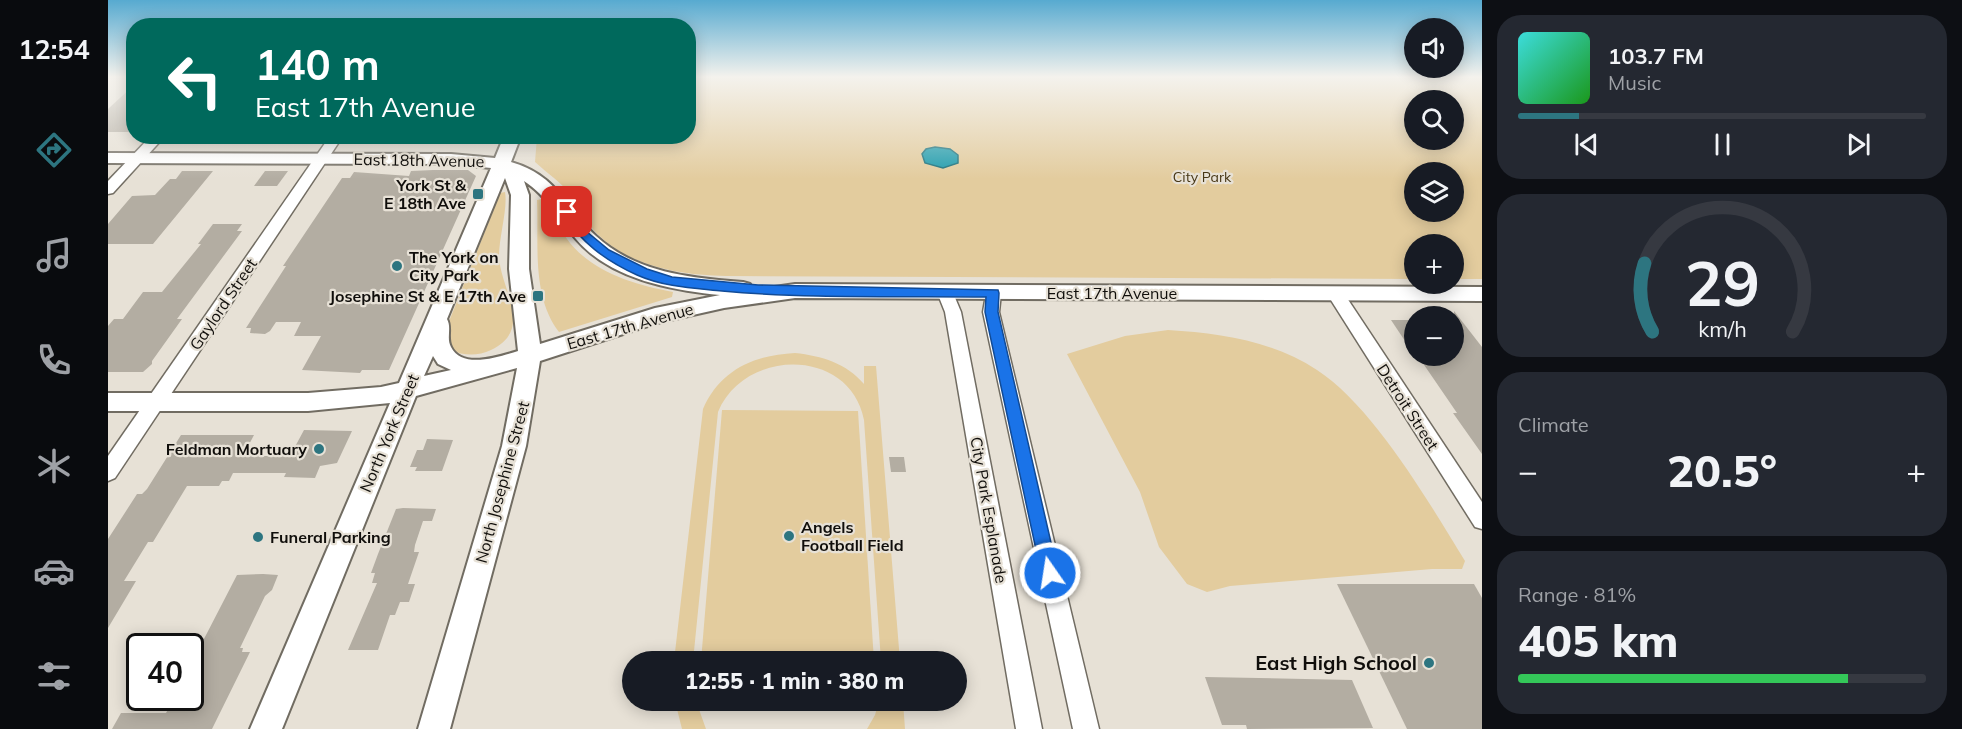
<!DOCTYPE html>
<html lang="en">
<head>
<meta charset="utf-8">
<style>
	body { margin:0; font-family:Mulish,sans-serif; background:#242831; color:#f1f3f6; height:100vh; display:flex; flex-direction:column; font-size:22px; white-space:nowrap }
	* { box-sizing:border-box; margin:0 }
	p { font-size:20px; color:#9ea1a6 }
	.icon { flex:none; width:33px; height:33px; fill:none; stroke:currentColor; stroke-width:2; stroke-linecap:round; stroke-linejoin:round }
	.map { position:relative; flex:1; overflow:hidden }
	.details { display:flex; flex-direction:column; gap:15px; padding:15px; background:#0d0f14; width:480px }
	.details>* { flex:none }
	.hud { position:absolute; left:18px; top:18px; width:570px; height:126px; border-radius:24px; box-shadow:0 3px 15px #0003; background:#00695c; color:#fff; overflow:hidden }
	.controls { position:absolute; left:1296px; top:18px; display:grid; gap:12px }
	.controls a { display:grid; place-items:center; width:60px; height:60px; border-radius:50%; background:#171b24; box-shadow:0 3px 15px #0003; font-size:30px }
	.speed { position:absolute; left:18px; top:633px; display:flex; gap:12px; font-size:30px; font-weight:700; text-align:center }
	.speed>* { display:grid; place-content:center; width:78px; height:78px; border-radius:50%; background:#171b24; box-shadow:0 3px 15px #0003; line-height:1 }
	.speed .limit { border:3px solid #111; border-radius:9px; background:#fff; color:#111 }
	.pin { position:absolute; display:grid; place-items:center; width:51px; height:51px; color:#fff; margin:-26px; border-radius:12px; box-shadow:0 3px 9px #0006 }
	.me { position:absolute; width:66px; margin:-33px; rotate:347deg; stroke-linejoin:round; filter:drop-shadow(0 0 4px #0008) }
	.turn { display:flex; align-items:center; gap:21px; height:126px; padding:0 30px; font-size:27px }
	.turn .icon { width:78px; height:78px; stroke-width:2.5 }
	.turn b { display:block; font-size:42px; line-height:51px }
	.big { font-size:45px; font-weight:800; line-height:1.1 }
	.details .tile { flex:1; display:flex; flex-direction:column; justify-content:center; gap:9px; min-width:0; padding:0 21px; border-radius:24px; background:#242831 }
	.details .dial { align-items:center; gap:0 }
	.dial svg { height:156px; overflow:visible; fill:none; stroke:#363941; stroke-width:7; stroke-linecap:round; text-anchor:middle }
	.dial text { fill:#f1f3f6; stroke:none }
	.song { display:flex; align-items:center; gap:18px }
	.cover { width:72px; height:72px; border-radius:9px; background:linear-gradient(135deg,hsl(180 70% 55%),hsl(120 70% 35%)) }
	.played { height:6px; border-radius:3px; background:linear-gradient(90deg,#2d7580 15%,#363941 15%) }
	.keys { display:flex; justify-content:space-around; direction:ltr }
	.heat { display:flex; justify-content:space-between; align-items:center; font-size:33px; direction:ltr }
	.charge { height:9px; border-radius:4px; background:linear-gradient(90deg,#34c759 81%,#363941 0) }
	.trip { position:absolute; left:514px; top:651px; width:345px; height:60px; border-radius:30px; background:#171b24; box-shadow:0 3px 15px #0003; font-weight:800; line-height:60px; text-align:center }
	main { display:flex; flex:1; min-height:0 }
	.menu { display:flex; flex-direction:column; width:108px; justify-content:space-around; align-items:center; background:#090b0e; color:#9ea1a6 }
	.menu .icon { width:42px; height:42px }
	.menu .current { color:#2d7580 }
	.menu b { font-size:27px; color:#f1f3f6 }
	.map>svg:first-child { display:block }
	.green { fill:#e3cc9e; fill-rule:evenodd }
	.water { fill:#1e9bac; stroke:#1a717c; stroke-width:1.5 }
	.building { fill:#b3ada2 }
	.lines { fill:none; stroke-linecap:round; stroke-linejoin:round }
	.minor-casing { stroke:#716c62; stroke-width:3 }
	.major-casing { stroke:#716c62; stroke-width:4 }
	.minor { fill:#fff; fill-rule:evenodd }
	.major { fill:#fff; fill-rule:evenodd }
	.route { fill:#1a73e8; stroke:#114b97; stroke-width:1.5 }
	.poi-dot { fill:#2d7580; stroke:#e7e1d6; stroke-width:2 }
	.labels { text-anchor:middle; stroke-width:4.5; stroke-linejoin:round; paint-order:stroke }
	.far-park-label { font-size:14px; fill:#473716; stroke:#e7e1d6 }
	.street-label { font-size:16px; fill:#100e0b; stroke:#e7e1d6 }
	.poi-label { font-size:16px; font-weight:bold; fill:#100e0b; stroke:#e7e1d6; text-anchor:end }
	.near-poi-label { font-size:20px; font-weight:bold; fill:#100e0b; stroke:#e7e1d6; text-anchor:end }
</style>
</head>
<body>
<main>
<nav class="menu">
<b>12:54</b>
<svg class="icon current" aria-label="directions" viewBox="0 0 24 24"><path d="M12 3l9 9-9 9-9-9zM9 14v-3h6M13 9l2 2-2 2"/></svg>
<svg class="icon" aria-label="music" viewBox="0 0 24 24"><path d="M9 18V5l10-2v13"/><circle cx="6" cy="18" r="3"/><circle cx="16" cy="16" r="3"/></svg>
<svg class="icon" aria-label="phone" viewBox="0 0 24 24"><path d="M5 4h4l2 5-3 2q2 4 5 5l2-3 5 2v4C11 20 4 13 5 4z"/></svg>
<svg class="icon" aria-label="climate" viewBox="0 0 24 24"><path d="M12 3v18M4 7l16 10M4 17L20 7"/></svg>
<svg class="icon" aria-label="car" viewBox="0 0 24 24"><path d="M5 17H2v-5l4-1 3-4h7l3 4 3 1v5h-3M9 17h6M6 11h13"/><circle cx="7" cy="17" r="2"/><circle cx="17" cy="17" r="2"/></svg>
<svg class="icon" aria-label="filters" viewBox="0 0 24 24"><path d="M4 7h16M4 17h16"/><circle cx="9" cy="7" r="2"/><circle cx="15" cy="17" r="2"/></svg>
</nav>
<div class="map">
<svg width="1374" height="729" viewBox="0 0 1374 729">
	<rect width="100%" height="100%" fill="#e7e1d6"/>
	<g class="green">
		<path d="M581 77H1374V279H1346V244H1306V279L618 276C570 275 516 266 483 227 475 218 472 206 464 196 454 183 439 173 427 162L429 137 580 136ZM1306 100H1346V140H1306ZM1306 172H1346V212H1306Z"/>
		<path d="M397 192C400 208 391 237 391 256 392 289 427 329 383 350 370 356 356 356 343 350L336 334 389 201 392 193Z"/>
		<path d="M434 199C446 210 450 226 459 239 483 272 527 285 565 292L564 297 451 332C423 295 431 243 429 200Z"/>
		<path d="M1060 330C1112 333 1165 341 1209 370 1265 406 1322 504 1357 561L1354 569H1324L1122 586 1099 592 1079 584 1051 547 1032 492 959 354 1017 336Z"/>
		<path d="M687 353C714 356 738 363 756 384V366H768L792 661H773L756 420C742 347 636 348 610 412L585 661H566L595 409C612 370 646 355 687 353Z"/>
		<polygon points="614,410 750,411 766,661 593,661"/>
		<polygon points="567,701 588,701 598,729 574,729"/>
		<polygon points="771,701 795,701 797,729 759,729 767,715"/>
	</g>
	<polygon class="water" points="827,147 842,149 850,155 850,163 835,168 817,163 814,154 818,149"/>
	<g class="building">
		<polygon points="26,85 26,132 0,132 0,109"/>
		<polygon points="325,170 360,170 368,176 281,370 254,370 252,373 194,370 213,336 186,336 193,322 168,322 162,331 157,334 142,333 143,328 138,328 178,266 175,266 234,178 242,178 246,172 301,176 303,171"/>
		<polygon points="74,171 105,171 45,244 0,244 0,224 24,196 47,195 62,179 68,179"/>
		<polygon points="157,171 180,171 169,186 146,186"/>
		<polygon points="105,224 134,224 129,231 134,231 69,319 74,319 44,361 44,364 35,372 0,372 0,326 6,319 15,319 35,292 54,292 93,244 90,244"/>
		<polygon points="1346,311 1374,347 1374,454 1345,413 1349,413 1310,356 1346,356"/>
		<polygon points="1283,320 1306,320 1306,354 1295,338"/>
		<polygon points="196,430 244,431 229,463 212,466 207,478 176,477 178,473 125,473 121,481 114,481 111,486 79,486 45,542 40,542 16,581 28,581 0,628 0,539 29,494 34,494 39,489 73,435 146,435 135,456 182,456"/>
		<polygon points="319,439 345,440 334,471 307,471 309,467 302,467 309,450 315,450"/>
		<polygon points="781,457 796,457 798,472 783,472"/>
		<polygon points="295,508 328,509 324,521 315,521 307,545 306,552 311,552 300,584 307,584 301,602 292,602 287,615 282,615 270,650 240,650 269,583 264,583 267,573 263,573 270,554 288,509"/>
		<polygon points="155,574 170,575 164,590 157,596 132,648 135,648 134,652 142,652 104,729 4,729 13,713 58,713 66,698 82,698 82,666 129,575"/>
		<polygon points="1229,584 1366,584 1374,598 1374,729 1299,729"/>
		<polygon points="1097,677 1244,680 1265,728 1139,729 1138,725 1114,725"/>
	</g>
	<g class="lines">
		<g class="minor-casing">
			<g id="minor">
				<polygon points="43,136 57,136 5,193 0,194 0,181"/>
				<polygon points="222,136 235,136 7,478 0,481 0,456"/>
				<polygon points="837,286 843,288 853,312 934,729 908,729 837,312 829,292 831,288"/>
				<polygon points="885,287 891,289 893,293 891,312 991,729 965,729 875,312 879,289"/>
				<polygon points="1227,287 1233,289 1374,502 1374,529 1367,527 1221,297 1219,293 1221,289"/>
			</g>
		</g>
		<g class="major-casing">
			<path id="major" d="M396 136H413L403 162C451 176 456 207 488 236 528 273 583 278 635 282L642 284 645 290 687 284 1374 287V301L687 298 616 308 549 323 432 361 418 446 342 729H310L394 446 409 368 308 396 174 729H142L282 403 200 411H0V393H200L273 387 291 383 383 168 343 164 0 163V153L343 154 387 158ZM397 178 403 195 401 269 410 351C393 356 354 370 343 347 338 338 344 328 339 319ZM416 181C439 196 451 219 468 239 502 279 562 290 612 295L547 308 432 344 421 269V195ZM325 356 330 364 343 370 316 376Z"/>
		</g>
		<use href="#minor" class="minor"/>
		<use href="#major" class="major"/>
	</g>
	<linearGradient id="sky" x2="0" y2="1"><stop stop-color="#57aad0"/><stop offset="0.43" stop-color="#f4f2ed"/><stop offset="1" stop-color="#f4f2ed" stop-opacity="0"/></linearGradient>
	<rect width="1374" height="179" fill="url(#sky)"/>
	<path class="route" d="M459 209 463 210 478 231 501 250 539 269 564 277 650 285 890 290 891 293 890 312 950 573 948 578 942 581 936 578 933 573 877 312 878 297C791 296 701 299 614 291 585 288 556 287 529 275 496 260 473 242 453 212Z"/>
	<g class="poi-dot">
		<rect x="364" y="188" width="12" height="12" rx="3"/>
		<circle cx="289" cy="266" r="6"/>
		<rect x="424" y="290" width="12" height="12" rx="3"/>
		<circle cx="211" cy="449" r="6"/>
		<circle cx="681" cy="536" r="6"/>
		<circle cx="150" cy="537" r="6"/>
		<circle cx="1321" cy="663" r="6"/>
	</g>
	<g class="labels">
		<g class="far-park-label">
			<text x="1094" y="182">City Park</text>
		</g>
		<g class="street-label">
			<text transform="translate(311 160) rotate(1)" y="6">East 18th Avenue</text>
			<text x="1004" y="299">East 17th Avenue</text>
			<text transform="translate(115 304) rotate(-56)" y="6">Gaylord Street</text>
			<text transform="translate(522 326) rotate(-16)" y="6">East 17th Avenue</text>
			<text transform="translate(1300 407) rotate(57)" y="6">Detroit Street</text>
			<text transform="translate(281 433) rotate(-67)" y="6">North York Street</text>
			<text transform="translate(394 482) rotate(-75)" y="6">North Josephine Street</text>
			<text transform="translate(881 510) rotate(80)" y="6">City Park Esplanade</text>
		</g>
		<g class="poi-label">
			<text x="358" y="191">York St &amp;<tspan x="358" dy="18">E 18th Ave</tspan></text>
			<text x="301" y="263" text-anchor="start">The York on<tspan x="301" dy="18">City Park</tspan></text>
			<text x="418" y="302">Josephine St &amp; E 17th Ave</text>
			<text x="199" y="455">Feldman Mortuary</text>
			<text x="693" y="533" text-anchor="start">Angels<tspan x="693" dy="18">Football Field</tspan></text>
			<text x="162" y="543" text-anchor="start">Funeral Parking</text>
		</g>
		<g class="near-poi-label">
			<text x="1309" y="670">East High School</text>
		</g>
	</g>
</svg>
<div class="controls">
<a><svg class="icon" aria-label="sound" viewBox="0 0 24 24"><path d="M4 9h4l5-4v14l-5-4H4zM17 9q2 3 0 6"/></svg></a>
<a><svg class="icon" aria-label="search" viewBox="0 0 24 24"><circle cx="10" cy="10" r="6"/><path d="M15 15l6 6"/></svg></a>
<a><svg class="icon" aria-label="layers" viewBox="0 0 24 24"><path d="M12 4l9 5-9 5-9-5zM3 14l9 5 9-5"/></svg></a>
<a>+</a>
<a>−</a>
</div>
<div class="speed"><div class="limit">40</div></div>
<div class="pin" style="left:459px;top:212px;background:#d93025"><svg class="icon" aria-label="arrive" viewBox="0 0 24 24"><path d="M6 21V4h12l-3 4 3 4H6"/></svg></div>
<svg class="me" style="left:942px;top:573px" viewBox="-20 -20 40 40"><circle r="17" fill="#1a73e8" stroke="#fff" stroke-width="3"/><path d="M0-11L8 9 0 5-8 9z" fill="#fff"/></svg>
<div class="trip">12:55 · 1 min · 380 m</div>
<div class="hud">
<div class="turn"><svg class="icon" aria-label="left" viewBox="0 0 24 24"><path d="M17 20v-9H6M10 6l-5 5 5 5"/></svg><div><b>140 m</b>East 17th Avenue</div></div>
</div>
</div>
<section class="details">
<div class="tile">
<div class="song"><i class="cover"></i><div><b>103.7 FM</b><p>Music</p></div></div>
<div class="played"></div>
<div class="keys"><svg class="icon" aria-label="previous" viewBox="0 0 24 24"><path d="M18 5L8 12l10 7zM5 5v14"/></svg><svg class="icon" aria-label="pause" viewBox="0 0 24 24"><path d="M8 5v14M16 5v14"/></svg><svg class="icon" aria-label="next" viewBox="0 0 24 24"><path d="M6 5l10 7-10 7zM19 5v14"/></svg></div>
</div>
<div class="tile dial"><svg viewBox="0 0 100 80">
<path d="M14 69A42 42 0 1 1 86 69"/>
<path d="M14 69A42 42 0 0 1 10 34" stroke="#2d7580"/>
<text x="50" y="56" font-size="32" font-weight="700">29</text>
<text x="50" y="72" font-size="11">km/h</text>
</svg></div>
<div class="tile"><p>Climate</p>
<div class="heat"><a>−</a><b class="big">20.5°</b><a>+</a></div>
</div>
<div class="tile"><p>Range · 81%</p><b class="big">405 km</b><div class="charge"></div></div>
</section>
</main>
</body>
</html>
